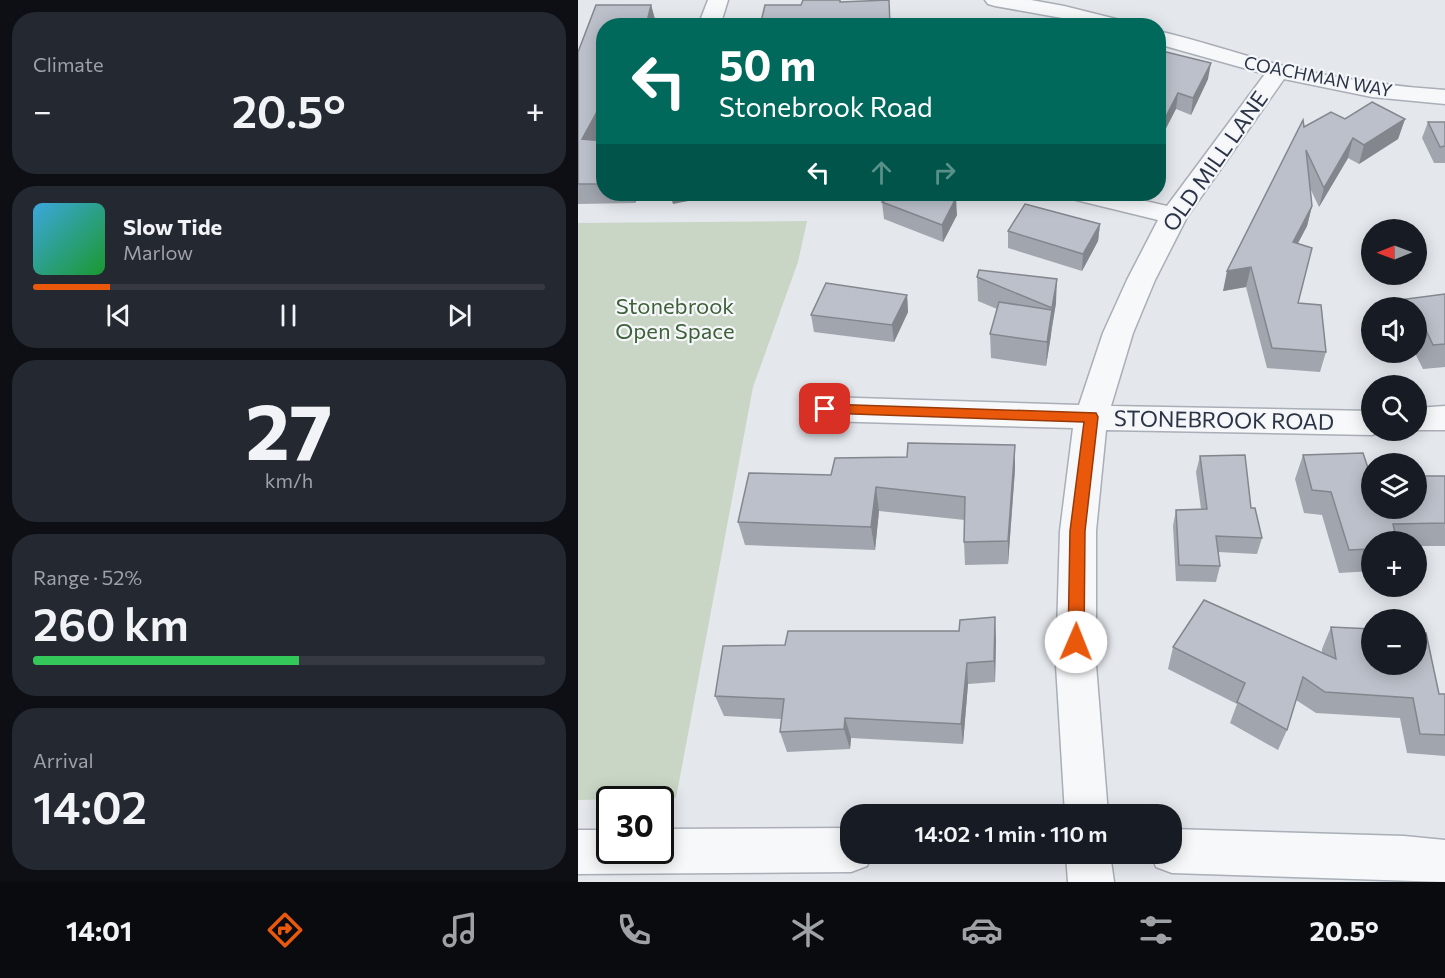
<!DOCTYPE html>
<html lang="en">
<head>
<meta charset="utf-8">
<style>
	body { margin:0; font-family:Commissioner,sans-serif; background:#242831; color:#f1f3f6; height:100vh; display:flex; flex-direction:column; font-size:22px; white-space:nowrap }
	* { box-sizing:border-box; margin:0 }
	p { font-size:20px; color:#9ea1a6 }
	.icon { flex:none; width:33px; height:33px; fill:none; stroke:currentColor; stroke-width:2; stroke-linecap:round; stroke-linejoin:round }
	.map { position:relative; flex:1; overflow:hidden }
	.drawer { display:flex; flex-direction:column; gap:12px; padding:12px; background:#0d0f14; width:578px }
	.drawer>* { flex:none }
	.top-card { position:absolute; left:18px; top:18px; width:570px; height:183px; border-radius:24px; box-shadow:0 3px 15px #0003; background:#00695c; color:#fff; overflow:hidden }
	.needle { width:39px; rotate:269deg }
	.tools { position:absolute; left:783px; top:219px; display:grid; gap:12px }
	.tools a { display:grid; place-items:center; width:66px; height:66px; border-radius:50%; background:#171b24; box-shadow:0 3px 15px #0003; font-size:30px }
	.speed { position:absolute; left:18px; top:786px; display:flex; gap:12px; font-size:30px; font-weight:700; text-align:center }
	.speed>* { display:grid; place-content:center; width:78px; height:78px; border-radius:50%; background:#171b24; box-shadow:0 3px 15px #0003; line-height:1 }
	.speed .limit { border:3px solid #111; border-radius:9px; background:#fff; color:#111 }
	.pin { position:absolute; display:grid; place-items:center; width:51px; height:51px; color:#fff; margin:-26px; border-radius:12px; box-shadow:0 3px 9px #0006 }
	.me { position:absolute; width:66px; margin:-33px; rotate:1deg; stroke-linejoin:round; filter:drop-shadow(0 0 4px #0008) }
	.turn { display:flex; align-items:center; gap:21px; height:126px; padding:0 24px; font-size:27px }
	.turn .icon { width:78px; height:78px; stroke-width:2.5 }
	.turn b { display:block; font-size:42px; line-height:51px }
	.lanes { display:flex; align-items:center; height:57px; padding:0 24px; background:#0003; justify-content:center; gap:30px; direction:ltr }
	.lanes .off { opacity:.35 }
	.big { font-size:45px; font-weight:600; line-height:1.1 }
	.drawer .card { flex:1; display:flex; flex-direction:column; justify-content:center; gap:9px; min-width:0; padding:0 21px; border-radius:24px; background:#242831 }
	.drawer .dial { align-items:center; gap:0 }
	.dial b { font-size:78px; line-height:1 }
	.song { display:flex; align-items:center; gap:18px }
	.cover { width:72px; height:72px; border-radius:9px; background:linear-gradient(135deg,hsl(200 70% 55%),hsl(130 70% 35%)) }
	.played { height:6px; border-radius:3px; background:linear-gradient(90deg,#ea580c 15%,#363941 15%) }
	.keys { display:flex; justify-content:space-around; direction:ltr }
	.heat { display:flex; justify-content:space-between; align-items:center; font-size:33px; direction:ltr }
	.charge { height:9px; border-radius:4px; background:linear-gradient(90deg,#34c759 52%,#363941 0) }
	.trip { position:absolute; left:262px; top:804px; width:342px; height:60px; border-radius:24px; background:#171b24; box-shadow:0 3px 15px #0003; font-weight:600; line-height:60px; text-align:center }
	.tab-bar { display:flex; height:96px; justify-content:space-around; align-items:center; background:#090b0e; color:#9ea1a6 }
	.tab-bar .icon { width:42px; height:42px }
	.tab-bar .on { color:#ea580c }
	.tab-bar b { font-size:27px; color:#f1f3f6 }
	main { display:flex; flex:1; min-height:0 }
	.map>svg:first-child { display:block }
	.green { fill:#c9d6c5 }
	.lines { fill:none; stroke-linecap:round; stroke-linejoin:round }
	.minor-casing { stroke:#a9aeb7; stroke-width:3 }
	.minor { fill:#f7f8fa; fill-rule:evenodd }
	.wall { fill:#a1a5ae }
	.shaded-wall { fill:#83868d }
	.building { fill:#bbc0ca; stroke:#83868d; stroke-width:1.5 }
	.route { fill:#ea580c; stroke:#983908; stroke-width:1.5 }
	.labels { text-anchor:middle; stroke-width:4.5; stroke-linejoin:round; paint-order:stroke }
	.far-street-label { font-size:18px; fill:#2b3445; stroke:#f4f6f9 }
	.street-label { font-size:22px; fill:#2b3445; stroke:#f4f6f9 }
	.park-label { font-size:22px; fill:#3f6138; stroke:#f4f6f9 }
</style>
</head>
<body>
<main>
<section class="drawer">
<div class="card"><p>Climate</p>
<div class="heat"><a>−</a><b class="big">20.5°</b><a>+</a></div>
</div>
<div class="card">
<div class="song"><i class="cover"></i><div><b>Slow Tide</b><p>Marlow</p></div></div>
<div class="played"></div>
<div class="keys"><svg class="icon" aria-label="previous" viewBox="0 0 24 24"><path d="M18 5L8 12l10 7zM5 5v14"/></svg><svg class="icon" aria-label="pause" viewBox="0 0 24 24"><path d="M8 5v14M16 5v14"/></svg><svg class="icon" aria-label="next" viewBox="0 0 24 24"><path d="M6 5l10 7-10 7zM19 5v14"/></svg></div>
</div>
<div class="card dial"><b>27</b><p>km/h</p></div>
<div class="card"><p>Range · 52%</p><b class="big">260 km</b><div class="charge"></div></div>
<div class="card"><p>Arrival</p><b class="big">14:02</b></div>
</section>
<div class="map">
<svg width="868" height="882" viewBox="0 0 868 882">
	<rect width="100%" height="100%" fill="#e4e7ec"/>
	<polygon class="green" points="229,221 220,262 175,387 98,798 0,800 0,223"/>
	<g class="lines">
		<g class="minor-casing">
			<g id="minor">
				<polygon points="130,0 150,0 142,26 120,26"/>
				<polygon points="407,0 453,0 486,6 546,21 548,26 512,26 484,18 417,6 410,4"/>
				<path d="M580 31C628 42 674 59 722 70 770 80 818 87 868 90V104L794 97 706 79 609 217 577 280 555 333 533 406 794 411V430H806L794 435 528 430 518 531V665L530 814H487L478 665 482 531 495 428 247 421 236 417 231 409 236 401 247 397 501 405 525 333 549 280 580 220 498 200 494 194H537L589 206 687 74 580 44Z"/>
				<polygon points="868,406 868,430 833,430 838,430 838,408"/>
				<polygon points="273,828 273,854 294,854 289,866 273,872 0,874 0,830 32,830 32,850 82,850 82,829"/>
				<polygon points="594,829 826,836 868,840 868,882 594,873 578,867 573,854 594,854"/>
				<polygon points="488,854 532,854 536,882 490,882"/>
			</g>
		</g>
		<use href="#minor" class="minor"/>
	</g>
	<g class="wall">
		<polygon points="18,5 73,5 78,23 78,26 26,26 26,131 20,140 26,141 26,194 61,194 57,203 0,204 0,52"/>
		<polygon points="580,50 630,79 613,115 598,109"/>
		<polygon points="767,119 827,119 820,139 781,164 770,158 741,207 732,188 734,206 729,226 720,243 720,303 748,352 742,372 689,368 668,287 645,291 726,127"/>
		<polygon points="850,122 867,122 867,163 856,163 844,138"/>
		<polygon points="304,202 379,215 365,242 306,219"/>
		<polygon points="522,224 520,241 504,271 430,248 430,231"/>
		<polygon points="399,277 478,303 468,366 413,358 412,334 419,309 400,301"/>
		<polygon points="867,294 867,367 845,369 838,355 812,360 809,352 838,352 838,308 803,308 805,302"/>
		<polygon points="329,295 330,312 316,342 236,332 233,315"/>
		<polygon points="437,445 437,469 430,564 387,565 386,542 387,520 301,511 297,550 167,545 160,522 253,475"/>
		<polygon points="725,455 793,477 867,476 867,546 838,546 838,542 794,542 794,571 761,573 744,515 726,513 717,479"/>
		<polygon points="622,456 673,508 684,538 679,554 640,552 642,566 638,582 598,581 595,526 598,510 623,509 618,472"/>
		<polygon points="753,627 861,694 867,694 867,756 829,753 822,718 738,713 718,700 709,730 700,750 652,723 659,704 590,669 595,647 744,653 744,649"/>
		<polygon points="418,639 417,682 390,684 385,744 273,738 272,749 209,752 202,732 203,719 146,716 137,696 207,645"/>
	</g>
	<g class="shaded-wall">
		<polygon points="73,5 78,23 78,26 68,26"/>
		<polygon points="633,63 630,79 613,115 615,98"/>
		<polygon points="600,93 598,109 580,144 580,132"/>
		<polygon points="26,99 26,131 11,159 4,139"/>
		<polygon points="827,119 820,139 781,164 786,145"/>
		<polygon points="775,138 770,158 741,207 746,188"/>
		<polygon points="54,194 61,194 57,203"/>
		<polygon points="92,194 140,194 141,195 95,204"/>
		<polygon points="378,198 379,215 365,242 364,225"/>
		<polygon points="734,206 729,226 710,262 715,242"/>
		<polygon points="522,224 520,241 504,271 505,254"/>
		<polygon points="673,267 668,287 645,291 649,271"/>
		<polygon points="479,279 478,303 473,332 474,308"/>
		<polygon points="329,295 330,312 316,342 314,325"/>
		<polygon points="474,310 473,335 468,366 469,342"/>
		<polygon points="848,330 838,355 812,360 815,352 838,352 838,332"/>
		<polygon points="437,445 437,469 430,564 430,541"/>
		<polygon points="298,487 301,511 297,550 293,527"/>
		<polygon points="417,617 418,639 417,682 416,661"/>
		<polygon points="389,663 390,684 385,744 383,724"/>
		<polygon points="267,718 273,738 272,749 266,729"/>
	</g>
	<g class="building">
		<polygon points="225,0 262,0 262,2 311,0 312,26 269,24 270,26 182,26 187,5 223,5"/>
		<polygon points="18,5 73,5 68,26 26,26 26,99 4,139 26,141 26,184 0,184 0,52"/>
		<polygon points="580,50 633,63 615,98 600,93 580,132"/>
		<polygon points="794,102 827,119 786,145 775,138 746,188 728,150 734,206 715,242 734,248 720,303 743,305 748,352 694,348 673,267 649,271 725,120 726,127 753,112 767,119"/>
		<polygon points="850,122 867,122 867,146 862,147"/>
		<polygon points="315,194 368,194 378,198 364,225 304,202"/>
		<polygon points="447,204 522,224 505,254 430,231"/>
		<polygon points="401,270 479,279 474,308 399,277"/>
		<polygon points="248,283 329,295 314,325 233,315"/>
		<polygon points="867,294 867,344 855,345 848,330 838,332 838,308 808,308 805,302"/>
		<polygon points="421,302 474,310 469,342 412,334"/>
		<polygon points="330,443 437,445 430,541 386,542 387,497 298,487 293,527 160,522 171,473 253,475 257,458 329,457"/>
		<polygon points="785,453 793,477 794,477 794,508 838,508 838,476 867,476 867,523 815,524 819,542 794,542 794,549 771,550 753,492 734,490 725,455"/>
		<polygon points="667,455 673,508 677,508 684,538 638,536 642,566 601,565 598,510 629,509 622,456"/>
		<polygon points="626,600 758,659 753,627 794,629 794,664 838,664 838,632 848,633 861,694 867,694 867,735 842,734 835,698 747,692 725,677 709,730 659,702 667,683 595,647"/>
		<polygon points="417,617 416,661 389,663 383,724 267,718 266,729 202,732 206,699 137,696 145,646 207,645 210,631 381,631 382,620"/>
	</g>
	<polygon class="route" points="247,404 518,413 520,417 507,531 506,642 504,647 498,649 493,647 490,642 492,531 506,422 247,413 241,409"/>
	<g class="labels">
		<g class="far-street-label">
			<text transform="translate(740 77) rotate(11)" y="6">COACHMAN WAY</text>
		</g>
		<g class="street-label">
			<text transform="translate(637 161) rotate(-55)" y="8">OLD MILL LANE</text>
			<text transform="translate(646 420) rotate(1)" y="8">STONEBROOK ROAD</text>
		</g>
		<g class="park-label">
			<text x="97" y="314">Stonebrook<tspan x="97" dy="25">Open Space</tspan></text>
		</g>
	</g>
</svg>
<div class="tools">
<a><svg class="needle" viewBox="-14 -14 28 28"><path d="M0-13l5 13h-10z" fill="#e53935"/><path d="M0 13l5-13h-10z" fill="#9ea1a6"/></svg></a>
<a><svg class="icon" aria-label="sound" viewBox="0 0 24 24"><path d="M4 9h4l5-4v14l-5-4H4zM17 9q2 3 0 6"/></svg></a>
<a><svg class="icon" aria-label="search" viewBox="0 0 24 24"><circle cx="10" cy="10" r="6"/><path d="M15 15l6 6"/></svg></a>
<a><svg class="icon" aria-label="layers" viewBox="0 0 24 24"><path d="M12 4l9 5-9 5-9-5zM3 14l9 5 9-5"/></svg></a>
<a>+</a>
<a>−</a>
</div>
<div class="speed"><div class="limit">30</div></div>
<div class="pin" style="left:247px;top:409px;background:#d93025"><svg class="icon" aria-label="arrive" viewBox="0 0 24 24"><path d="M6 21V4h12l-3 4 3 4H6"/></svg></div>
<svg class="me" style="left:498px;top:642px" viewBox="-20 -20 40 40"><circle r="19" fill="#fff"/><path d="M0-13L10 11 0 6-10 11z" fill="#ea580c"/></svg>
<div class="trip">14:02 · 1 min · 110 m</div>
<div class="top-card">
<div class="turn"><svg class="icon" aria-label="left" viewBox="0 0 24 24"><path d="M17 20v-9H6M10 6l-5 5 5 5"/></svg><div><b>50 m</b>Stonebrook Road</div></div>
<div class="lanes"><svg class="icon" aria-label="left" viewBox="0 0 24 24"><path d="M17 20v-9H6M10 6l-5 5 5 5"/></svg><svg class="icon off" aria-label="ahead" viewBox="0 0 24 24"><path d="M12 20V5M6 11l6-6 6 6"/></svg><svg class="icon off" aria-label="right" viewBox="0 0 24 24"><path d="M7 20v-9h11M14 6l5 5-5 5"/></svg></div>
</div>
</div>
</main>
<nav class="tab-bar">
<b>14:01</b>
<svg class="icon on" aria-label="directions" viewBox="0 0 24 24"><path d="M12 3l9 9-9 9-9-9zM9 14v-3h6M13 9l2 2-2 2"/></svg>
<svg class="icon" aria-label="music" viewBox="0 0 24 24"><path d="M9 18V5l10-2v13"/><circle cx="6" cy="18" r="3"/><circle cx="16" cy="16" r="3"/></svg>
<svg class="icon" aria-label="phone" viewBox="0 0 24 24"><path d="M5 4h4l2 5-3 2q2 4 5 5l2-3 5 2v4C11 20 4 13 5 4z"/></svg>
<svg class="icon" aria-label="climate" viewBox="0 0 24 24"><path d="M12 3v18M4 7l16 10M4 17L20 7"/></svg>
<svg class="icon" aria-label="car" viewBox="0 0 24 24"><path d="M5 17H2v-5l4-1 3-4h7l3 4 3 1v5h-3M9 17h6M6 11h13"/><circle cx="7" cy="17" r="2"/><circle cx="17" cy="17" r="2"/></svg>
<svg class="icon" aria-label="filters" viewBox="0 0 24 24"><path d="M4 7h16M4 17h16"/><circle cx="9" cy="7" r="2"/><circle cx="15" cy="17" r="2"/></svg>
<b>20.5°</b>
</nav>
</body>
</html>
